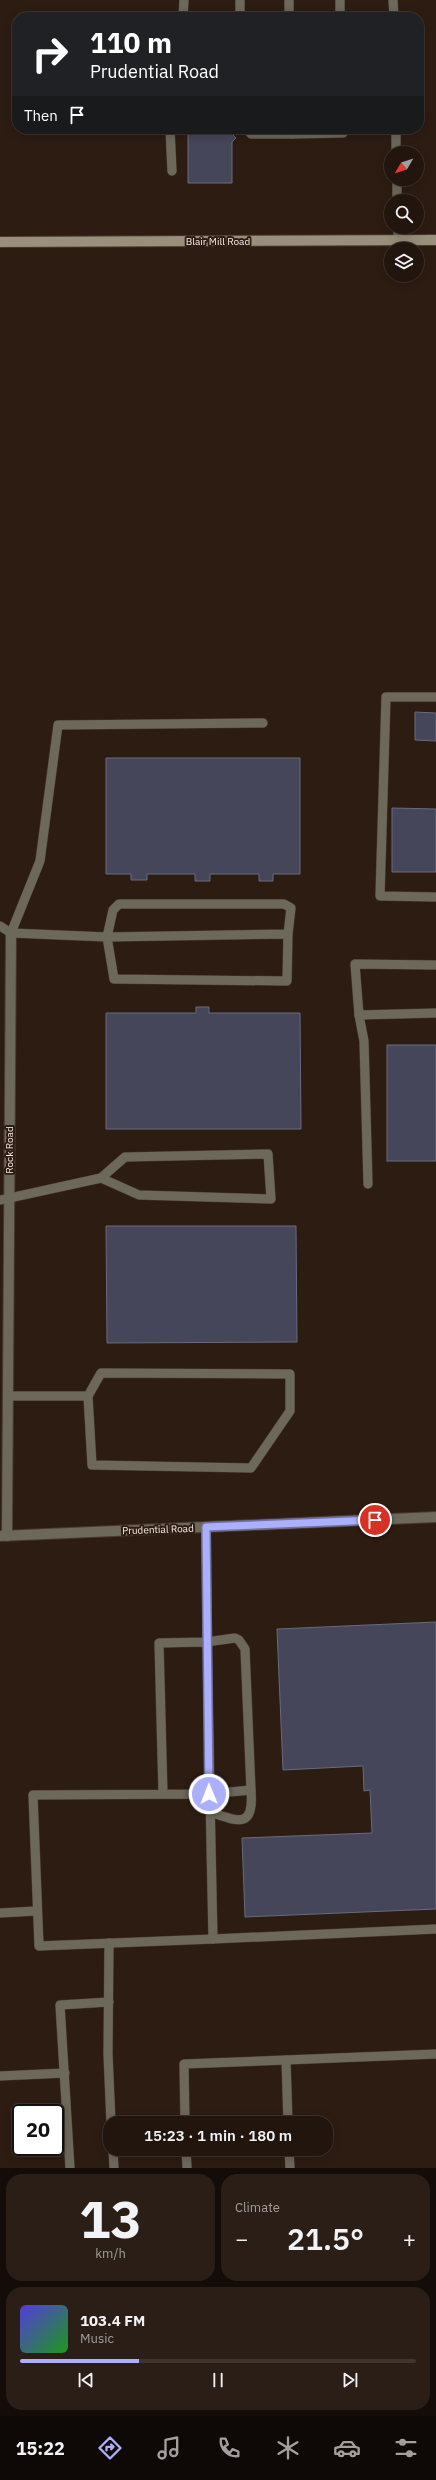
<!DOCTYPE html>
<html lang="en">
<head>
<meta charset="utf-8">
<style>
	body { margin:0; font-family:"IBM Plex Sans",sans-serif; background:#2a1e17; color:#f1f3f6; height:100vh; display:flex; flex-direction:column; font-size:15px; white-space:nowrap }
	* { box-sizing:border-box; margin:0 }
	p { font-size:13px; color:#a29f9e }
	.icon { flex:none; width:22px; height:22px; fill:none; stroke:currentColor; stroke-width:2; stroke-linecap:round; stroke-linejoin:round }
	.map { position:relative; height:2168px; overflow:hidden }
	.sheet { display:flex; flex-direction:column; gap:6px; padding:6px; background:#130c08; flex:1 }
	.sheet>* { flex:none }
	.guide { position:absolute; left:12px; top:12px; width:412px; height:122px; border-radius:16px; box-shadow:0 2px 10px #0003,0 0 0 1px #3f342e; background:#202124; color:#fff; overflow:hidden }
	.needle { width:26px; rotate:231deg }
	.fabs { position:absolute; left:384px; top:146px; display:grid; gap:8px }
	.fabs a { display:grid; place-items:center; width:40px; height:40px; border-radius:50%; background:#22150e; box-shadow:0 2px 10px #0003,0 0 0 1px #3f342e; font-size:20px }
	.speed { position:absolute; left:12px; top:2104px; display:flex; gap:8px; font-size:20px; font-weight:700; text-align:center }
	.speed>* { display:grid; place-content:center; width:52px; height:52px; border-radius:50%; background:#22150e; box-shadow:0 2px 10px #0003,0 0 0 1px #3f342e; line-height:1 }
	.speed .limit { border:2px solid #111; border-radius:6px; background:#fff; color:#111 }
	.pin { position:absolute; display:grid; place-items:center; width:34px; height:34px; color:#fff; margin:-17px; border:2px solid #fff; border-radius:50%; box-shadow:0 1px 4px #0007 }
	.me { position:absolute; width:44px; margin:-22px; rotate:359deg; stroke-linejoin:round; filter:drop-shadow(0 0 3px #0008) }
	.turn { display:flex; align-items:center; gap:14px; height:84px; padding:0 12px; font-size:18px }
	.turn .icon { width:52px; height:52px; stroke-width:2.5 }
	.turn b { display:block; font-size:28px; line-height:34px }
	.then { display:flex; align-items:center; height:38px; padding:0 12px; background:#0003; gap:8px; font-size:15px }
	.big { font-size:30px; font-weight:600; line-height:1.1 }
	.sheet .card { flex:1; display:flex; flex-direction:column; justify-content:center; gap:6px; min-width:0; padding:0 14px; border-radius:16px; background:#2a1e17 }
	.sheet .dial { align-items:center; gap:0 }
	.dial b { font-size:52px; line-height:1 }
	.song { display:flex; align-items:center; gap:12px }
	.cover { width:48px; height:48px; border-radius:6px; background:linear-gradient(135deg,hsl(250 70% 55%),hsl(120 70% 35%)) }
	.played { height:4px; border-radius:2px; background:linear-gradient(90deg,#acaffb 30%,#3f342e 30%) }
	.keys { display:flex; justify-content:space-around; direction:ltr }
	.heat { display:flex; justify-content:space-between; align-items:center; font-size:22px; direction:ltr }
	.sheet .tiles { flex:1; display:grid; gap:6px; grid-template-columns:1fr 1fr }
	.card:last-child { grid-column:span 2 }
	.trip { position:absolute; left:103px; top:2116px; width:230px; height:40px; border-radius:16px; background:#22150e; box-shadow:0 2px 10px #0003,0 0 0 1px #3f342e; font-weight:600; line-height:40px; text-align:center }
	.menu { display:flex; height:64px; justify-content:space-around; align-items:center; background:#0e0806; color:#a29f9e }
	.menu .icon { width:28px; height:28px }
	.menu .selected { color:#acaffb }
	.menu b { font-size:18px; color:#f1f3f6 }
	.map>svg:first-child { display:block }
	.building { fill:#454659; stroke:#696a7f }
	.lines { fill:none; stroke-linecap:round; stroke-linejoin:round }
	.service-casing { stroke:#4a3930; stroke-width:10 }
	.minor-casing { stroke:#4a3930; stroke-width:12 }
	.secondary-casing { stroke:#4a3930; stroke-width:12 }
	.service { stroke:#6c685a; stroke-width:9 }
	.minor { stroke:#6c685a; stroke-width:10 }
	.secondary { stroke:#98907b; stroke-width:10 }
	.route-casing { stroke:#7072a3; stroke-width:10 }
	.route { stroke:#acaffb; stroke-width:7 }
	.labels { text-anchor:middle; stroke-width:4; stroke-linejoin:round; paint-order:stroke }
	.street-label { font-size:10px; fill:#faede7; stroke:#2d1c12 }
</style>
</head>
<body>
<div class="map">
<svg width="436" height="2168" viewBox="0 0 436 2168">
	<rect width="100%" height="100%" fill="#2d1c12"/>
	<g class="building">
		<polygon points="188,129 227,129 236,138 232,142 232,183 188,183"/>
		<polygon points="415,712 436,713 436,741 415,740"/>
		<polygon points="106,758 300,758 300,874 273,874 273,881 259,881 259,874 210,874 210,881 195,881 195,874 147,874 147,880 131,880 131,874 106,874"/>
		<polygon points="392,808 436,809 436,872 392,872"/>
		<polygon points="196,1007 209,1007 209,1013 300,1013 301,1129 106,1129 106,1013 196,1013"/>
		<rect x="387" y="1045" width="49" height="116"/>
		<polygon points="106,1226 296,1226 297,1342 107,1343"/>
		<polygon points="436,1622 436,1909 245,1917 242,1838 372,1833 370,1790 364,1791 363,1766 283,1770 277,1629"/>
	</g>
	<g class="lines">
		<g class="service-casing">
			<g id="service">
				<polyline points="240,0 240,17"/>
				<polyline points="289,0 289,17"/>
				<polyline points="340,0 340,17"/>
				<polyline points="393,0 394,17"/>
				<polyline points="183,17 184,0"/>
				<polyline points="170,129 172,171"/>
				<polyline points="247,129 251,134 292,134 292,129"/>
				<polyline points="396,129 396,153"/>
				<polyline points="292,134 343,133 343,129"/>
				<polyline points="397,179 397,201"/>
				<polyline points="398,227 398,240"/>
				<polyline points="436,697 386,697 380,896 436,897"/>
				<polyline points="0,926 11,933 107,937 114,979 287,981 288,934 107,937 113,910 119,904 284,904 291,908 288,934"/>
				<polyline points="11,933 40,861 58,725 263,723"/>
				<polyline points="436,965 355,964 359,1015 436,1013"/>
				<polyline points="359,1015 364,1041 368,1184"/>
				<polyline points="0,1200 101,1178 139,1195 271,1199 268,1154 125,1157 101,1178"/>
				<polyline points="8,1396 88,1396 92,1465 251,1468 290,1411 290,1374 101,1373 88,1396"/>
				<path d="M163 1794 159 1643 206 1642 235 1638 239 1640 245 1649 251 1790 209 1794 33 1795 39 1946 213 1939C210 1802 207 1664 206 1527"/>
				<path d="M210 1812C239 1822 254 1829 251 1790"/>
				<polyline points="0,1913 36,1911"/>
				<polyline points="213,1939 436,1929"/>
				<polyline points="109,1943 108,2054 111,2123"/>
				<polyline points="286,2060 288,2123"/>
				<polyline points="0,2076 65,2073"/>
				<polyline points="185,2123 184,2064 436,2054"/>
				<polyline points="113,2149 114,2168"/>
				<polyline points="186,2149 187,2168"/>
				<polyline points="289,2149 290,2168"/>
				<polyline points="70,2168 60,2005 109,2002"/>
			</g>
		</g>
		<g class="minor-casing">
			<g id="minor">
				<polyline points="0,1536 436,1517"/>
				<polyline points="7,1536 11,933"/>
			</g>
		</g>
		<g class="secondary-casing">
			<polyline id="secondary" points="0,242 436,240"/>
		</g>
		<use href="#service" class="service"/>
		<use href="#minor" class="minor"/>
		<use href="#secondary" class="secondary"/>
	</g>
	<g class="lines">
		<g class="route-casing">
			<polyline id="route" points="209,1794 206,1527 375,1520"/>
		</g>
		<use href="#route" class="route"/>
	</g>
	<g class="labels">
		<g class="street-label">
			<text x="218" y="245">Blair Mill Road</text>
			<text transform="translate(9 1150) rotate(-90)" y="4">Rock Road</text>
			<text transform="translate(158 1529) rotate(-2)" y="4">Prudential Road</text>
		</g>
	</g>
</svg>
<div class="fabs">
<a><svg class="needle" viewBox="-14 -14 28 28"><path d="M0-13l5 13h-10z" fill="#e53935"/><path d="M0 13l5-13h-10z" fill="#a29f9e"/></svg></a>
<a><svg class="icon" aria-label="search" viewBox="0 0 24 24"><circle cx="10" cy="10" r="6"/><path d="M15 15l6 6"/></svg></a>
<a><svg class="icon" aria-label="layers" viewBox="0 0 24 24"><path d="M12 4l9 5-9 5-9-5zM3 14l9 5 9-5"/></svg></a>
</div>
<div class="speed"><div class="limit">20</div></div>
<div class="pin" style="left:375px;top:1520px;background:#d93025"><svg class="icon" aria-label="arrive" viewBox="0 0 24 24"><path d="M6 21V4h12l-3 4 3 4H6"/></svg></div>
<svg class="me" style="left:209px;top:1794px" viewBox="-20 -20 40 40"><circle r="17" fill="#acaffb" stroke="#fff" stroke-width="3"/><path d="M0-11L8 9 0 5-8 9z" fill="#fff"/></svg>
<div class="trip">15:23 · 1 min · 180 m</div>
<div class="guide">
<div class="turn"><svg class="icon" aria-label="right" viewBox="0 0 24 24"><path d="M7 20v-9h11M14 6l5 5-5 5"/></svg><div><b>110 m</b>Prudential Road</div></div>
<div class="then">Then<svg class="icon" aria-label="arrive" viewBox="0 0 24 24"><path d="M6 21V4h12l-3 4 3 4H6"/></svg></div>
</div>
</div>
<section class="sheet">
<div class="tiles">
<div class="card dial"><b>13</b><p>km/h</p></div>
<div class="card"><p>Climate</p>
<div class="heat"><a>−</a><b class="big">21.5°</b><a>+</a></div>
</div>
<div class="card">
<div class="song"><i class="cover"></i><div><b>103.4 FM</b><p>Music</p></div></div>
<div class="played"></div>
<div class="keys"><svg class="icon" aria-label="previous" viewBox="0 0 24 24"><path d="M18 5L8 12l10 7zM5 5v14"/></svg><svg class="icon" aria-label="pause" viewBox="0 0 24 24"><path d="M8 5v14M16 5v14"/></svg><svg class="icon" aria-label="next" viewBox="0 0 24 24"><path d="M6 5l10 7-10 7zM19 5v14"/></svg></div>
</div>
</div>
</section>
<nav class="menu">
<b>15:22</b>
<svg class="icon selected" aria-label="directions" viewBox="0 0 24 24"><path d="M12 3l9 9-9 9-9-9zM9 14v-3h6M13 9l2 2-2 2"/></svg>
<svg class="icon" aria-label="music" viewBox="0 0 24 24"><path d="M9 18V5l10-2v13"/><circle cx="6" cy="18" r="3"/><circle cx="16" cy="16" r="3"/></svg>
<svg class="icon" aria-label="phone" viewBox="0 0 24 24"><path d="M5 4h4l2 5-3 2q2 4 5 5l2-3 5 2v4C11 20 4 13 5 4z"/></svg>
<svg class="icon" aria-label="climate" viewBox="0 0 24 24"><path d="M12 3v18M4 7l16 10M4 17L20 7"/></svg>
<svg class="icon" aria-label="car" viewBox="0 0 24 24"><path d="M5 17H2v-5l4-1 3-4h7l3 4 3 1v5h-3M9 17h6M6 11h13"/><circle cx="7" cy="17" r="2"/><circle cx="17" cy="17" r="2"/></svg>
<svg class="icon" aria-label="filters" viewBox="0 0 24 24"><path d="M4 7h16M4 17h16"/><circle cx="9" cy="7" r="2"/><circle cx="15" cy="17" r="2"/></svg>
</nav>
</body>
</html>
